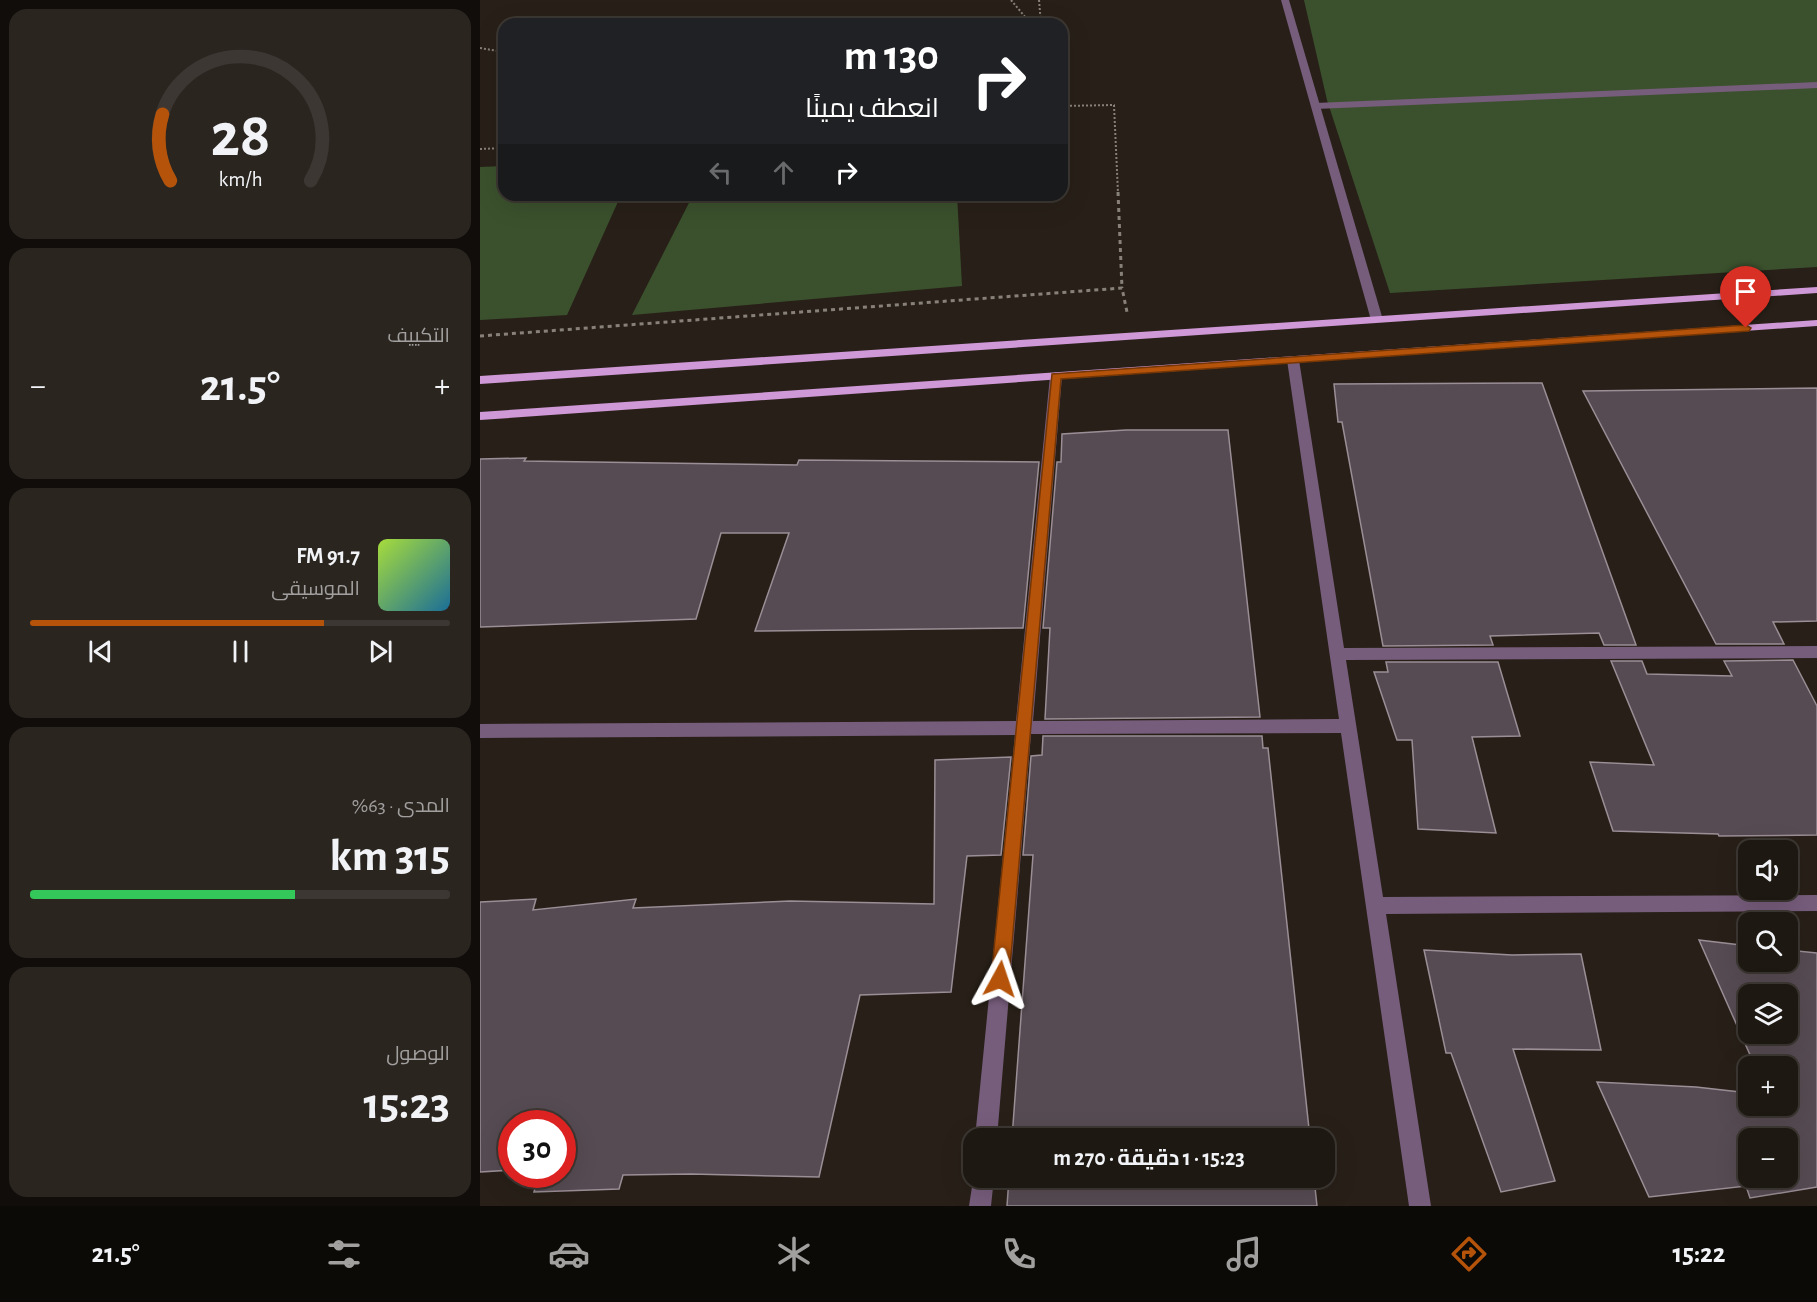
<!DOCTYPE html>
<html lang="ar">
<head>
<meta charset="utf-8">
<style>
	body { margin:0; font-family:"Alegreya Sans",Cairo,sans-serif; background:#2b2520; color:#f1f3f6; direction:rtl; height:100vh; display:flex; flex-direction:column; font-size:22px; white-space:nowrap }
	* { box-sizing:border-box; margin:0 }
	p { font-size:20px; color:#a1a09f }
	.icon { flex:none; width:33px; height:33px; fill:none; stroke:currentColor; stroke-width:2; stroke-linecap:round; stroke-linejoin:round }
	.map { position:relative; flex:1; overflow:hidden; direction:ltr }
	.side { display:flex; flex-direction:column; gap:9px; padding:9px; background:#100d0a; width:480px }
	.side>* { flex:none }
	.banner { position:absolute; left:18px; top:18px; width:570px; height:183px; border-radius:18px; box-shadow:0 6px 24px #0002,0 0 0 2px #3c3732; direction:rtl; background:#202124; color:#fff; overflow:hidden }
	.tools { position:absolute; left:1258px; top:840px; display:grid; gap:12px }
	.tools a { display:grid; place-items:center; width:60px; height:60px; border-radius:12px; background:#1e1812; box-shadow:0 6px 24px #0002,0 0 0 2px #3c3732; font-size:30px }
	.speed { position:absolute; left:18px; top:1110px; display:flex; gap:12px; font-size:30px; font-weight:700; text-align:center }
	.speed>* { display:grid; place-content:center; width:78px; height:78px; border-radius:50%; background:#1e1812; box-shadow:0 6px 24px #0002,0 0 0 2px #3c3732; line-height:1 }
	.speed .limit { border:9px solid #d22; background:#fff; color:#111 }
	.pin { position:absolute; display:grid; place-items:center; width:51px; height:51px; color:#fff; margin:-62px -26px; border-radius:50% 50% 50% 0; rotate:-45deg; box-shadow:0 0 6px #0007 }
	.pin .icon { rotate:45deg }
	.me { position:absolute; width:66px; margin:-33px; rotate:5deg; stroke-linejoin:round; filter:drop-shadow(0 0 4px #0008) }
	.turn { display:flex; align-items:center; gap:21px; height:126px; padding:0 30px; font-size:27px }
	.turn .icon { width:78px; height:78px; stroke-width:2.5 }
	.turn b { display:block; font-size:42px; line-height:51px }
	.lanes { display:flex; align-items:center; height:57px; padding:0 30px; background:#0003; justify-content:center; gap:30px; direction:ltr }
	.lanes .off { opacity:.35 }
	.big { font-size:45px; font-weight:700; line-height:1.1 }
	.side .tile { flex:1; display:flex; flex-direction:column; justify-content:center; gap:9px; min-width:0; padding:0 21px; border-radius:18px; background:#2b2520 }
	.side .dial { align-items:center; gap:0 }
	.dial svg { height:156px; overflow:visible; fill:none; stroke:#3c3732; stroke-width:7; stroke-linecap:round; text-anchor:middle }
	.dial text { fill:#f1f3f6; stroke:none }
	.song { display:flex; align-items:center; gap:18px }
	.cover { width:72px; height:72px; border-radius:9px; background:linear-gradient(135deg,hsl(80 70% 55%),hsl(200 70% 35%)) }
	.played { height:6px; border-radius:3px; background:linear-gradient(90deg,#b45309 70%,#3c3732 70%) }
	.keys { display:flex; justify-content:space-around; direction:ltr }
	.heat { display:flex; justify-content:space-between; align-items:center; font-size:33px; direction:ltr }
	.charge { height:9px; border-radius:4px; background:linear-gradient(90deg,#34c759 63%,#3c3732 0) }
	.trip { position:absolute; left:483px; top:1128px; width:372px; height:60px; border-radius:18px; background:#1e1812; box-shadow:0 6px 24px #0002,0 0 0 2px #3c3732; font-weight:700; line-height:60px; text-align:center; direction:rtl }
	.menu { display:flex; height:96px; justify-content:space-around; align-items:center; background:#0c0a07; color:#a1a09f }
	.menu .icon { width:42px; height:42px }
	.menu .active { color:#b45309 }
	.menu b { font-size:27px; color:#f1f3f6 }
	main { display:flex; flex:1; min-height:0 }
	.map>svg:first-child { display:block }
	.green { fill:#3b512d }
	.building { fill:#564b52; stroke:#9b8e96; stroke-width:1.5; fill-rule:evenodd }
	.lines { fill:none; stroke-linecap:round; stroke-linejoin:round }
	.path-far1 { stroke:#88817a; stroke-width:2; stroke-dasharray:2 2; stroke-linecap:butt }
	.path { stroke:#88817a; stroke-width:3; stroke-dasharray:4 4; stroke-linecap:butt }
	.service { fill:#775d7c; fill-rule:evenodd }
	.minor { fill:#775d7c; fill-rule:evenodd }
	.primary { fill:#cf98d7; fill-rule:evenodd }
	.route { fill:#b45309; stroke:#753606; stroke-width:1.5 }
</style>
</head>
<body>
<main>
<div class="map">
<svg width="1337" height="1206" viewBox="0 0 1337 1206">
	<rect width="100%" height="100%" fill="#282018"/>
	<g class="green">
		<polygon points="824,0 1337,0 1337,267 910,293 847,100"/>
		<polygon points="24,166 24,195 141,195 87,315 0,320 0,167"/>
		<polygon points="213,195 477,195 482,286 152,315"/>
	</g>
	<g class="building">
		<polygon points="1062,383 1156,645 1124,645 1119,633 1010,636 1013,645 903,646 862,422 858,422 854,384"/>
		<polygon points="1337,388 1337,621 1293,622 1304,644 1236,644 1103,391"/>
		<polygon points="646,430 748,430 780,717 565,719 570,628 563,628 577,462 581,462 582,434"/>
		<polygon points="46,458 44,461 317,465 319,460 559,462 543,628 275,631 309,533 241,533 216,619 0,627 0,459"/>
		<polygon points="1313,660 1337,706 1337,835 1239,836 1238,834 1133,831 1110,762 1174,765 1131,661 1162,661 1167,674 1252,676 1244,661"/>
		<polygon points="906,662 1018,662 1040,736 992,737 1016,833 938,829 932,740 917,740 894,672 908,672"/>
		<polygon points="563,736 782,736 783,748 788,748 830,1138 532,1138 553,855 543,855 551,756 562,755"/>
		<polygon points="531,757 521,855 487,856 471,992 380,995 339,1177 211,1174 143,1175 139,1189 54,1192 59,1174 82,1174 82,1124 32,1124 32,1170 0,1172 0,902 56,899 53,910 156,899 153,908 310,901 454,904 455,760"/>
		<path d="M1219 940 1269 946V962H1308V950L1337 953V1187L1270 1198 1266 1186 1169 1197 1117 1082 1216 1087 1269 1093V1106H1308V1066H1275ZM1269 994H1308V1034H1269ZM1269 1138H1308V1178H1269Z"/>
		<polygon points="944,950 1032,955 1101,954 1121,1050 1033,1049 1075,1181 1021,1192 971,1053 966,1053"/>
		<polygon points="529,1178 834,1178 837,1206 527,1206"/>
	</g>
	<g class="lines">
		<g class="path-far1">
			<polyline points="531,0 551,24"/>
			<polyline points="559,0 561,24"/>
			<polyline points="0,48 24,52"/>
			<polyline points="582,106 634,105 638,193"/>
			<polyline points="0,149 24,148"/>
		</g>
		<g class="path">
			<polyline points="638,192 642,288"/>
			<polyline points="0,336 642,288 647,312"/>
		</g>
		<polygon class="service" points="801,0 809,0 903,320 901,322 893,322 891,320"/>
		<g class="minor">
			<polygon points="1337,82 1337,88 835,109 831,106 835,103"/>
			<polygon points="813,356 819,360 864,648 1337,646 1337,658 866,660 903,897 1337,895 1337,911 906,914 951,1206 929,1206 861,733 551,734 517,1138 495,1138 535,735 0,738 0,724 536,721 570,376 576,372 582,376 553,721 859,719 807,360"/>
			<polygon points="494,1174 494,1178 514,1178 511,1206 489,1206"/>
		</g>
		<g class="primary">
			<polygon points="1337,287 1337,293 0,384 0,376"/>
			<polygon points="1337,320 1337,326 0,420 0,412"/>
		</g>
	</g>
	<polygon class="route" points="1266,325 1271,328 1269,331 581,379 529,979 527,985 520,987 514,985 511,979 572,374"/>
</svg>
<div class="tools">
<a><svg class="icon" aria-label="sound" viewBox="0 0 24 24"><path d="M4 9h4l5-4v14l-5-4H4zM17 9q2 3 0 6"/></svg></a>
<a><svg class="icon" aria-label="search" viewBox="0 0 24 24"><circle cx="10" cy="10" r="6"/><path d="M15 15l6 6"/></svg></a>
<a><svg class="icon" aria-label="layers" viewBox="0 0 24 24"><path d="M12 4l9 5-9 5-9-5zM3 14l9 5 9-5"/></svg></a>
<a>+</a>
<a>−</a>
</div>
<div class="speed"><div class="limit">30</div></div>
<div class="pin" style="left:1266px;top:328px;background:#d93025"><svg class="icon" aria-label="arrive" viewBox="0 0 24 24"><path d="M6 21V4h12l-3 4 3 4H6"/></svg></div>
<svg class="me" style="left:520px;top:979px" viewBox="-20 -20 40 40"><path d="M0-17L14 15 0 8-14 15z" fill="#b45309" stroke="#fff" stroke-width="4"/></svg>
<div class="trip">15:23 · 1 دقيقة · 270 m</div>
<div class="banner">
<div class="turn"><svg class="icon" aria-label="right" viewBox="0 0 24 24"><path d="M7 20v-9h11M14 6l5 5-5 5"/></svg><div><b>130 m</b>انعطف يمينًا</div></div>
<div class="lanes"><svg class="icon off" aria-label="left" viewBox="0 0 24 24"><path d="M17 20v-9H6M10 6l-5 5 5 5"/></svg><svg class="icon off" aria-label="ahead" viewBox="0 0 24 24"><path d="M12 20V5M6 11l6-6 6 6"/></svg><svg class="icon" aria-label="right" viewBox="0 0 24 24"><path d="M7 20v-9h11M14 6l5 5-5 5"/></svg></div>
</div>
</div>
<section class="side">
<div class="tile dial"><svg viewBox="0 0 100 80">
<path d="M14 69A42 42 0 1 1 86 69"/>
<path d="M14 69A42 42 0 0 1 10 35" stroke="#b45309"/>
<text x="50" y="56" font-size="32" font-weight="700">28</text>
<text x="50" y="72" font-size="11">km/h</text>
</svg></div>
<div class="tile"><p>التكييف</p>
<div class="heat"><a>−</a><b class="big">21.5°</b><a>+</a></div>
</div>
<div class="tile">
<div class="song"><i class="cover"></i><div><b>91.7 FM</b><p>الموسيقى</p></div></div>
<div class="played"></div>
<div class="keys"><svg class="icon" aria-label="previous" viewBox="0 0 24 24"><path d="M18 5L8 12l10 7zM5 5v14"/></svg><svg class="icon" aria-label="pause" viewBox="0 0 24 24"><path d="M8 5v14M16 5v14"/></svg><svg class="icon" aria-label="next" viewBox="0 0 24 24"><path d="M6 5l10 7-10 7zM19 5v14"/></svg></div>
</div>
<div class="tile"><p>المدى · 63%</p><b class="big">315 km</b><div class="charge"></div></div>
<div class="tile"><p>الوصول</p><b class="big">15:23</b></div>
</section>
</main>
<nav class="menu">
<b>15:22</b>
<svg class="icon active" aria-label="directions" viewBox="0 0 24 24"><path d="M12 3l9 9-9 9-9-9zM9 14v-3h6M13 9l2 2-2 2"/></svg>
<svg class="icon" aria-label="music" viewBox="0 0 24 24"><path d="M9 18V5l10-2v13"/><circle cx="6" cy="18" r="3"/><circle cx="16" cy="16" r="3"/></svg>
<svg class="icon" aria-label="phone" viewBox="0 0 24 24"><path d="M5 4h4l2 5-3 2q2 4 5 5l2-3 5 2v4C11 20 4 13 5 4z"/></svg>
<svg class="icon" aria-label="climate" viewBox="0 0 24 24"><path d="M12 3v18M4 7l16 10M4 17L20 7"/></svg>
<svg class="icon" aria-label="car" viewBox="0 0 24 24"><path d="M5 17H2v-5l4-1 3-4h7l3 4 3 1v5h-3M9 17h6M6 11h13"/><circle cx="7" cy="17" r="2"/><circle cx="17" cy="17" r="2"/></svg>
<svg class="icon" aria-label="filters" viewBox="0 0 24 24"><path d="M4 7h16M4 17h16"/><circle cx="9" cy="7" r="2"/><circle cx="15" cy="17" r="2"/></svg>
<b>21.5°</b>
</nav>
</body>
</html>
